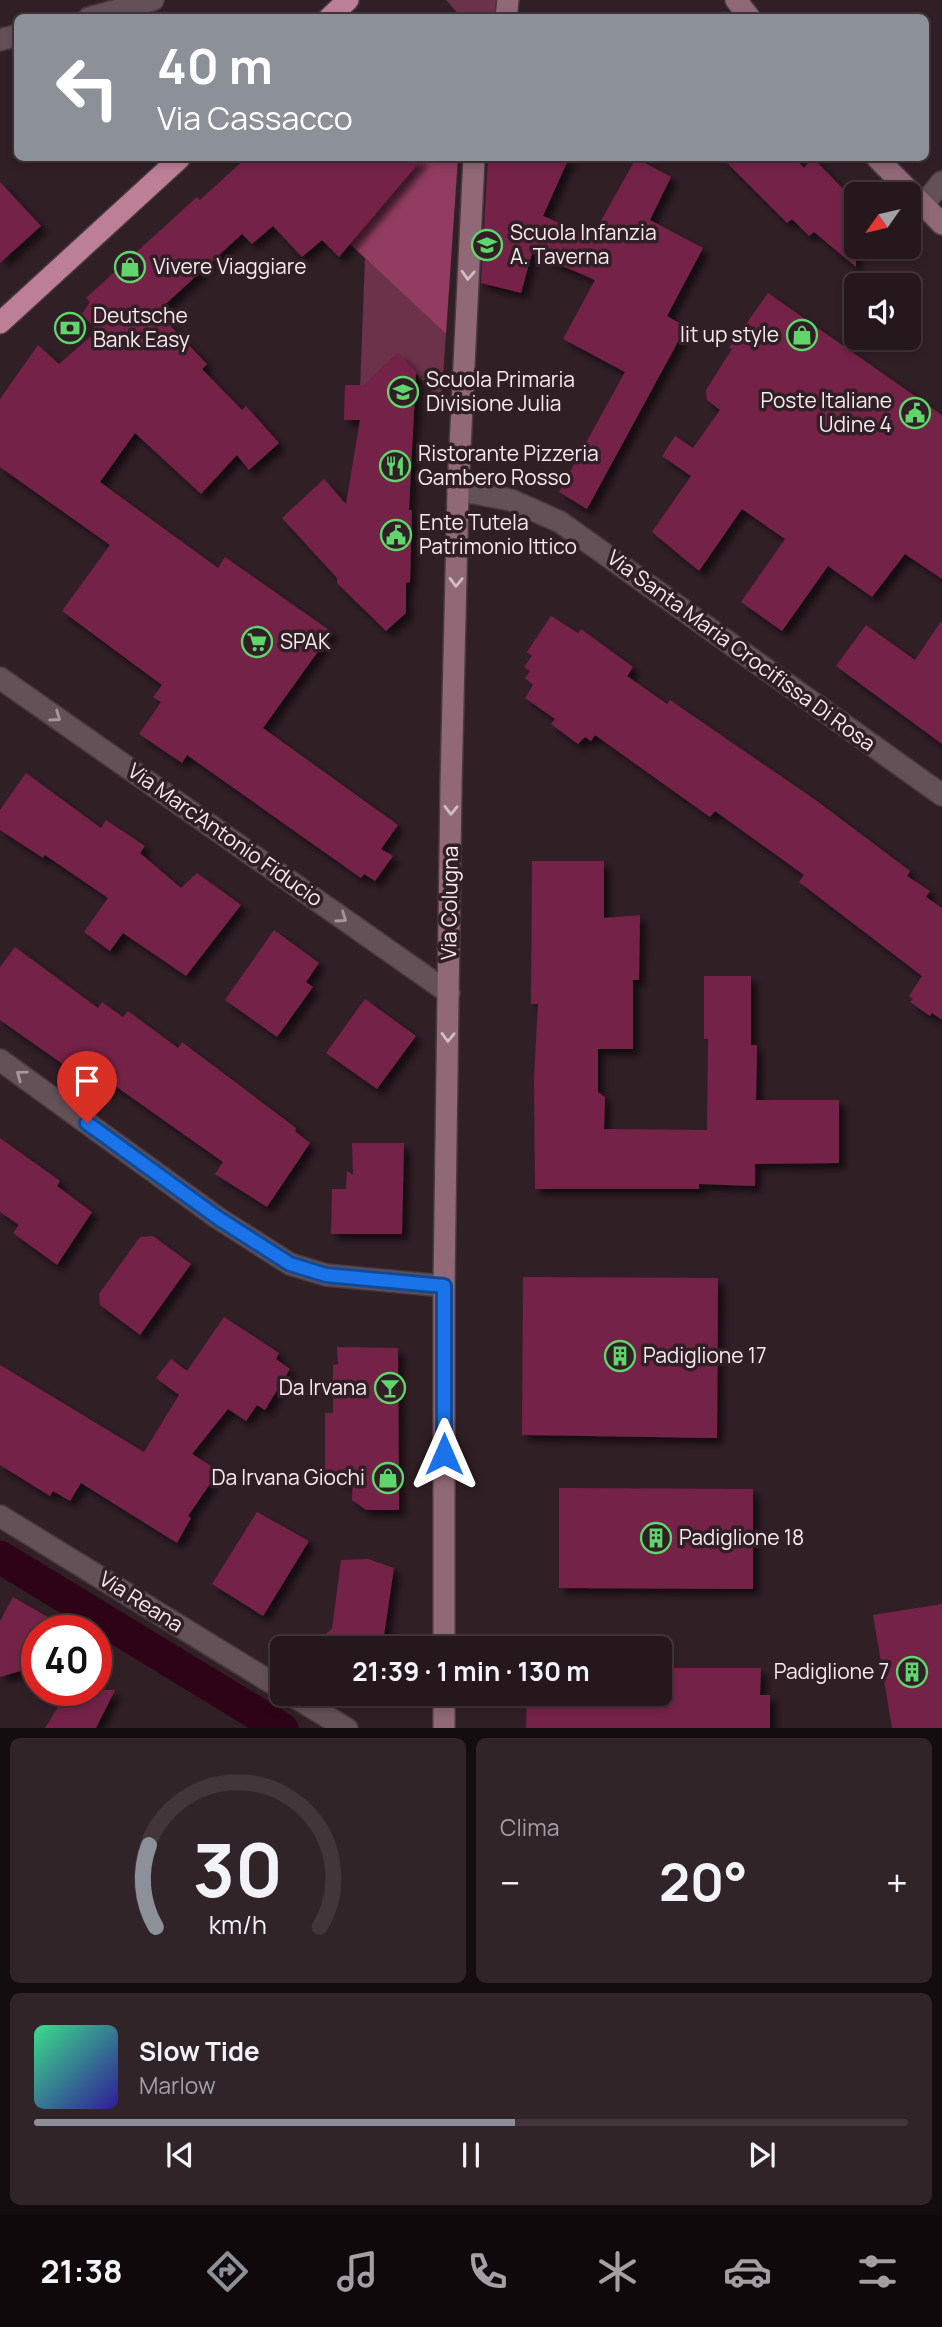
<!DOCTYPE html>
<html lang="it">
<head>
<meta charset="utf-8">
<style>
	body { margin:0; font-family:Manrope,sans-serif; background:#312429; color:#f1f3f6; height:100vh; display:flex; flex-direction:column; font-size:26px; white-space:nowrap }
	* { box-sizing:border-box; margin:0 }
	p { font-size:23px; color:#a39fa3 }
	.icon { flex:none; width:38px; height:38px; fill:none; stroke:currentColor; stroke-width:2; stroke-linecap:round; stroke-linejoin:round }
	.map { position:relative; height:1728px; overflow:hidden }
	.sheet { display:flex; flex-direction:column; gap:10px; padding:10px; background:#140d0f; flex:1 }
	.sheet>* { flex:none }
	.guide { position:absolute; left:14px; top:14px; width:915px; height:147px; border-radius:10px; box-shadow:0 4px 10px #0003,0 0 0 2px #42363b; background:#8c9099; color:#fff; overflow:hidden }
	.needle { width:46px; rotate:236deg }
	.buttons { position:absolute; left:844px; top:182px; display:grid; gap:14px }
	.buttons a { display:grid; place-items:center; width:77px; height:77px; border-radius:10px; background:#25171c; box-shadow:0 4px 10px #0003,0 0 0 2px #42363b; font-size:35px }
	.speed { position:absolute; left:21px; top:1615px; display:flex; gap:14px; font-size:35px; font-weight:700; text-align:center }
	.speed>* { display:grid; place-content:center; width:91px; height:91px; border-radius:50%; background:#25171c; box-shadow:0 4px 10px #0003,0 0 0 2px #42363b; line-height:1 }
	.speed .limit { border:10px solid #d22; background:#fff; color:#111 }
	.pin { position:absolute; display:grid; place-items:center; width:60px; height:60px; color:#fff; margin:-72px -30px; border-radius:50% 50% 50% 0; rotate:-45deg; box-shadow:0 0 7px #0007 }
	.pin .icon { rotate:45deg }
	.me { position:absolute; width:77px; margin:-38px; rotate:0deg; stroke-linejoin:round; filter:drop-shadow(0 0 5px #0008) }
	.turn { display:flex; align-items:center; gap:24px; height:147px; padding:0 28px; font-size:32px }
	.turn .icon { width:91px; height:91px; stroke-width:2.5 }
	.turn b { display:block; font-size:49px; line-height:60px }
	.big { font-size:52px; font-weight:700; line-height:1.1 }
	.sheet .card { flex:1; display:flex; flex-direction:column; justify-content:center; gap:10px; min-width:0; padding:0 24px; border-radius:10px; background:#312429 }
	.sheet .dial { align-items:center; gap:0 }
	.dial svg { height:182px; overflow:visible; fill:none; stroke:#42363b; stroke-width:7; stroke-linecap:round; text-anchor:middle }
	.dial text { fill:#f1f3f6; stroke:none }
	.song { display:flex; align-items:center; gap:21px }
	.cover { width:84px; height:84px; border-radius:10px; background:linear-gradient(135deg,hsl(150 70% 55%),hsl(250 70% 35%)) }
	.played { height:7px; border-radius:4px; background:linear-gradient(90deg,#8c9099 55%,#42363b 55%) }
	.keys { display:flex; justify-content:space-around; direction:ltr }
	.heat { display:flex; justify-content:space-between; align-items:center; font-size:38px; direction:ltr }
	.sheet .tiles { flex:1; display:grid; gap:10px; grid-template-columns:1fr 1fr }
	.card:last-child { grid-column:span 2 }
	.trip { position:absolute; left:270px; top:1636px; width:402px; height:70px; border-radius:10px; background:#25171c; box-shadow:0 4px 10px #0003,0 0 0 2px #42363b; font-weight:700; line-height:70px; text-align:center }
	.tab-bar { display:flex; height:112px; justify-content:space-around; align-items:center; background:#0f090b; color:#a39fa3 }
	.tab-bar .icon { width:49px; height:49px }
	.tab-bar .current { color:#8c9099 }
	.tab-bar b { font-size:32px; color:#f1f3f6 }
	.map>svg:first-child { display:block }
	.green { fill:#6c324a }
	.forest { fill:#913c60 }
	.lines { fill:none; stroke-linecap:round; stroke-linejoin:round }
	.canal { stroke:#2e0318; stroke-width:33 }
	.building { fill:#752249; filter:url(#shadow) }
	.street-casing { stroke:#493a40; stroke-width:24 }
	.secondary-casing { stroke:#493a40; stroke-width:24 }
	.primary-casing { stroke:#493a40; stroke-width:24 }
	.street { stroke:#645057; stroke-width:21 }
	.secondary { stroke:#906876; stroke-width:21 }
	.primary { stroke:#bc7f96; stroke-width:21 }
	.oneway { stroke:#d3bcc5 }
	.oneway2 { stroke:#a6959b }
	.route-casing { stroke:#114b97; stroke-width:18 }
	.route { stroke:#1a73e8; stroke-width:12 }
	.labels { text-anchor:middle; stroke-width:7; stroke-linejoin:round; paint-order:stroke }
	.poi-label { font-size:21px; fill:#f7eaef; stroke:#311f26; text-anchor:start }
	.street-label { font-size:21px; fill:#f7eaef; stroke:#311f26 }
</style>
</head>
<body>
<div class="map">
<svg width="942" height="1729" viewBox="0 0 942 1729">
	<defs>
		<filter id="shadow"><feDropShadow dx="6" dy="6" stdDeviation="3.5" flood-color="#0009"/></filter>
	</defs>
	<rect width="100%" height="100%" fill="#311f26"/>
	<g class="green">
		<polygon points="446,0 496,0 495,17 461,17"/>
		<polygon points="365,258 446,334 441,402 398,353 360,389"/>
	</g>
	<polygon class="forest" points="423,158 458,158 446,334 350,244"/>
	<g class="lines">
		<polyline class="canal" points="0,1557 282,1729"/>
	</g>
	<g class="building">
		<polygon points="246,158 423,158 339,257 322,240 302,257 273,226 252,244 242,234 157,312 207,364 202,369 242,410 246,406 279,443 249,470 237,455 201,494 135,433 100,482 218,568 225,557 332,632 263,728 398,825 381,849 393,856 375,881 364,874 361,878 187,755 182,763 139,734 161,702 153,697 162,685 62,611 110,545 0,467 0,399 38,345 59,364 97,331 82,314 90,302 86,298 197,197 200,200"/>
		<polygon points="488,158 569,158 543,216 592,237 636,158 671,177 650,220 703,248 667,316 686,327 587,509 559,492 625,372 563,339 595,280 532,253 521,293 481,283"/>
		<polygon points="722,158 795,158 804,168 813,158 856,202 856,267 814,232 809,236 792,219 787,223"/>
		<polygon points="0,182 41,226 0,263"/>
		<polygon points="768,293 942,415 942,579 905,554 872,597 828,566 782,631 741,602 785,539 742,509 699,571 652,532 691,476 662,456 675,436 693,448 720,410 707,400 706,390 732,349 729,348"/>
		<polygon points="398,353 416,372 409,510 412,510 410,582 406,583 406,613 386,631 337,583 337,578 282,518 324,479 346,504 360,420 344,420 345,385 364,385"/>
		<polygon points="551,616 578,633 581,629 633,667 627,676 667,704 670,700 817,801 910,871 907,876 930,891 926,897 942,908 942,1020 932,1013 930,1016 910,1002 913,999 909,996 922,976 799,882 804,875 715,811 710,817 595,735 591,741 585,737 578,744 551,724 555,719 525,698 533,685 525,678 530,671 524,667 532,656 527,652"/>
		<polygon points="942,620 942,744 836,666 866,625 915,660"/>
		<polygon points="26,773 101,828 106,820 145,846 140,853 181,888 197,873 241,905 186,976 123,933 110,951 84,932 108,898 45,855 43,858 0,830 0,810"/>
		<polygon points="532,861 604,861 604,918 640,915 639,980 633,980 633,1049 598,1049 598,1092 605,1097 604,1129 707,1130 708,1039 704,1039 704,976 751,976 751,1045 757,1045 756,1100 839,1100 839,1163 755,1164 755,1186 699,1184 699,1189 535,1189 534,1078 538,1004 531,1004"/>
		<polygon points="274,930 319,963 306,982 313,987 277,1037 225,1000"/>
		<polygon points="15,947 98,1008 102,1002 123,1017 128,1011 178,1048 182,1042 296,1128 295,1131 310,1143 267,1207 215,1174 223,1162 111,1083 104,1093 0,1020 0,967"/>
		<polygon points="365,999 416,1036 377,1089 326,1053"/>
		<polygon points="0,1138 60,1181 57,1186 92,1212 57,1265 13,1233 19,1225 0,1212"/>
		<polygon points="352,1143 404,1143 402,1234 331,1234 332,1189 346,1189 347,1171 353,1175"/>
		<polygon points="153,1236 191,1264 140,1335 100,1305 99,1294 140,1237"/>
		<polygon points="523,1277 718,1278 717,1438 522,1435"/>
		<polygon points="224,1317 279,1353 276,1359 290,1369 265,1410 257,1405 246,1421 228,1409 192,1454 219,1471 188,1516 191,1518 177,1543 81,1483 70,1501 53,1491 50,1496 0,1465 0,1365 144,1452 179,1395 156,1378 171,1359 187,1371"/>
		<polygon points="337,1347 398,1348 399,1510 366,1510 352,1500 353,1471 345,1484 325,1470 325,1413 333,1413 333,1365 338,1364"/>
		<polygon points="559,1488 753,1489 753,1589 559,1588"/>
		<polygon points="257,1512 309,1541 263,1616 212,1584"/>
		<polygon points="368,1559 394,1568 382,1648 307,1648 332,1629 341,1560"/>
		<polygon points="13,1597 72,1631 37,1631 37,1666 0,1677 0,1621"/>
		<polygon points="942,1604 942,1728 892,1728 873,1615"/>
		<polygon points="660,1668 761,1668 760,1695 770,1695 770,1728 526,1728 527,1694 660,1694"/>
		<polygon points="69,1690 115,1690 96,1728 45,1728"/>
	</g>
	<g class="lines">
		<g class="street-casing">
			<g id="street">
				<polyline points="89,18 153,0"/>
				<polyline points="0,40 18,35"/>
				<polyline points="923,205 942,182"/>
				<polyline points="458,490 511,500 560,522 942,795"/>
				<polyline points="0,678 449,993"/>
				<polyline points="0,1060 218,1218 290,1264 326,1275 444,1286"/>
				<polyline points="0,1516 282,1689"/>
				<polyline points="290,1694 347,1729"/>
			</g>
		</g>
		<g class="secondary-casing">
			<g id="secondary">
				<polyline points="736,0 750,18"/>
				<polyline points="506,18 508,0"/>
				<polyline points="877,158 942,224"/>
				<polyline points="444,1648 444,1286 451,785 458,490 474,158"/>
				<polyline points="444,1729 444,1694"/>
			</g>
		</g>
		<g class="primary-casing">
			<g id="primary">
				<polyline points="329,18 348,0"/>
				<polyline points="0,323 180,158"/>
			</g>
		</g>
		<use href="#street" class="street"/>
		<use href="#secondary" class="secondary"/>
		<use href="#primary" class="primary"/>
	</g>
	<defs><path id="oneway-chevron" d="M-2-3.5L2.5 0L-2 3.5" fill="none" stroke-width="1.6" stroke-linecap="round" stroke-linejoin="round" transform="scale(1.75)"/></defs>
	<g class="oneway">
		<use href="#oneway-chevron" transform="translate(468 275) rotate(93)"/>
		<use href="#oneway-chevron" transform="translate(456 582) rotate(91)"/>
		<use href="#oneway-chevron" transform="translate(451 810) rotate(91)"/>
		<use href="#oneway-chevron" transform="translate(448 1037) rotate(91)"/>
	</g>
	<g class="oneway2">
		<use href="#oneway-chevron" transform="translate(56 717) rotate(35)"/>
		<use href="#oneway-chevron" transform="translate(342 918) rotate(35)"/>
		<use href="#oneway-chevron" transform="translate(21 1075) rotate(-144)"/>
	</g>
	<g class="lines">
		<g class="route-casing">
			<polyline id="route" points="87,1123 218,1218 290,1264 326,1275 444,1286 444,1454"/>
		</g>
		<use href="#route" class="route"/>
	</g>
	<defs>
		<g id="school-ring" transform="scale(1.575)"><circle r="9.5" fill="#311f26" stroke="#5fd56b" stroke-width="1.5"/><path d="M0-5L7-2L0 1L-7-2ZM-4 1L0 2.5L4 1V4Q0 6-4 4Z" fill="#5fd56b"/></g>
		<g id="shop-ring" transform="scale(1.575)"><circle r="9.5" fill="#311f26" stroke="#5fd56b" stroke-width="1.5"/><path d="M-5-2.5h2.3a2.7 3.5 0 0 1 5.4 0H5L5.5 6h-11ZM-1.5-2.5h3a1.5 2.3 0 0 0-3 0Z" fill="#5fd56b"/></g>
		<g id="bank-ring" transform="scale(1.575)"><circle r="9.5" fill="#311f26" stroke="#5fd56b" stroke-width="1.5"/><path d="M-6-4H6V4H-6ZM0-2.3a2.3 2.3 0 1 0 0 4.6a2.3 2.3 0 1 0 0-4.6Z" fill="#5fd56b"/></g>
		<g id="civic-ring" transform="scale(1.575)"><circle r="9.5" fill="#311f26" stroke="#5fd56b" stroke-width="1.5"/><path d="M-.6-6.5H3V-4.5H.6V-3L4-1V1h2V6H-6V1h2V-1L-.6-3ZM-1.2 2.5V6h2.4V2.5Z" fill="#5fd56b"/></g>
		<g id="restaurant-ring" transform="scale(1.575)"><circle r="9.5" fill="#311f26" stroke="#5fd56b" stroke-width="1.5"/><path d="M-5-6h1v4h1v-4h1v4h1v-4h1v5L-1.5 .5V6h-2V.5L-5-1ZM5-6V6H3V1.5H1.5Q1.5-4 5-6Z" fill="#5fd56b"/></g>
		<g id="supermarket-ring" transform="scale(1.575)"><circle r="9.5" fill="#311f26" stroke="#5fd56b" stroke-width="1.5"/><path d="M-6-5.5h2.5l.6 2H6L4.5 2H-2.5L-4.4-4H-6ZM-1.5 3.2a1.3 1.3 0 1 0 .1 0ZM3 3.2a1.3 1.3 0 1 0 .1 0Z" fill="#5fd56b"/></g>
		<g id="building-ring" transform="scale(1.575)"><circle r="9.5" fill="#311f26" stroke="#5fd56b" stroke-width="1.5"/><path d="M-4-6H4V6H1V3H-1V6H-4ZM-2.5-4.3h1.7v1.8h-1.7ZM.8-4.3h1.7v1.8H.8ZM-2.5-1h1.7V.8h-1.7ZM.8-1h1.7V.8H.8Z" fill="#5fd56b"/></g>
		<g id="bar-ring" transform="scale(1.575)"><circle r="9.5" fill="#311f26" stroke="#5fd56b" stroke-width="1.5"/><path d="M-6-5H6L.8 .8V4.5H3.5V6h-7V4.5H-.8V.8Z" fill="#5fd56b"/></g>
	</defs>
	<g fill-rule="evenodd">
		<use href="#school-ring" x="487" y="245"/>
		<use href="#shop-ring" x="130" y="267"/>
		<use href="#bank-ring" x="70" y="328"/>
		<use href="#shop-ring" x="802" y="335"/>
		<use href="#school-ring" x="403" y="392"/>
		<use href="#civic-ring" x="915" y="413"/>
		<use href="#restaurant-ring" x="395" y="466"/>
		<use href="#civic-ring" x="396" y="535"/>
		<use href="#supermarket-ring" x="257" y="642"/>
		<use href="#building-ring" x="620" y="1356"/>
		<use href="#bar-ring" x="390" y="1388"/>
		<use href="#shop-ring" x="388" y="1478"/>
		<use href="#building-ring" x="656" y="1538"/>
		<use href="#building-ring" x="912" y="1672"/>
	</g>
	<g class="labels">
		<g class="poi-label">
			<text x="510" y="240">Scuola Infanzia<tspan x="510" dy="24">A. Taverna</tspan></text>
			<text x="153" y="274">Vivere Viaggiare</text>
			<text x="93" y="323">Deutsche<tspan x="93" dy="24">Bank Easy</tspan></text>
			<text x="779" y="342" text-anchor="end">lit up style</text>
			<text x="426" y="387">Scuola Primaria<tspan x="426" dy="24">Divisione Julia</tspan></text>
			<text x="892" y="408" text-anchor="end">Poste Italiane<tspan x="892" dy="24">Udine 4</tspan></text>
			<text x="418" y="461">Ristorante Pizzeria<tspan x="418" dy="24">Gambero Rosso</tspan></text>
			<text x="419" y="530">Ente Tutela<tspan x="419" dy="24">Patrimonio Ittico</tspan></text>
			<text x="280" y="649">SPAK</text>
			<text x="643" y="1363">Padiglione 17</text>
			<text x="367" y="1395" text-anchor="end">Da Irvana</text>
			<text x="365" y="1485" text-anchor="end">Da Irvana Giochi</text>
			<text x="679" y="1545">Padiglione 18</text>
			<text x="889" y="1679" text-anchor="end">Padiglione 7</text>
		</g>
		<g class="street-label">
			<text transform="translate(741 651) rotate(36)" y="7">Via Santa Maria Crocifissa Di Rosa</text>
			<text transform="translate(225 835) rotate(35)" y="7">Via Marc'Antonio Fiducio</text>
			<text transform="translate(450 903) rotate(-89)" y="7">Via Colugna</text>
			<text transform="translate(141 1602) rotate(32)" y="7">Via Reana</text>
		</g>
	</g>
</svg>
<div class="buttons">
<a><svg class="needle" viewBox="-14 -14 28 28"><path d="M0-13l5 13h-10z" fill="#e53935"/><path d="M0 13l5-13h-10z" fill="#a39fa3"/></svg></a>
<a><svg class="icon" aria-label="sound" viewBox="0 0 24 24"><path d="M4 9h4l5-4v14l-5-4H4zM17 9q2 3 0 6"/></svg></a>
</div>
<div class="speed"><div class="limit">40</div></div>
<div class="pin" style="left:87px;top:1123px;background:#d93025"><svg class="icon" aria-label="arrive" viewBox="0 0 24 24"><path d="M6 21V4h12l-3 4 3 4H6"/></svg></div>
<svg class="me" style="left:444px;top:1454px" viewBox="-20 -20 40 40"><path d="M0-17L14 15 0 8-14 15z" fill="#1a73e8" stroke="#fff" stroke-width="4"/></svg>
<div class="trip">21:39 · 1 min · 130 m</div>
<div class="guide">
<div class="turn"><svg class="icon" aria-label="left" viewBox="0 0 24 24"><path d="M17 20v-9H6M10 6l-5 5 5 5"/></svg><div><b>40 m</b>Via Cassacco</div></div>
</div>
</div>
<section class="sheet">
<div class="tiles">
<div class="card dial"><svg viewBox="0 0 100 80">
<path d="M14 69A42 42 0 1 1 86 69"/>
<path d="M14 69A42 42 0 0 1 11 33" stroke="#8c9099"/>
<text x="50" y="56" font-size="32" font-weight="700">30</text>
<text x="50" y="72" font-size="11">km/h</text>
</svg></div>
<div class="card"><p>Clima</p>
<div class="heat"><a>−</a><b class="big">20°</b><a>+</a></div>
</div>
<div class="card">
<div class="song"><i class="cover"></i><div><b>Slow Tide</b><p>Marlow</p></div></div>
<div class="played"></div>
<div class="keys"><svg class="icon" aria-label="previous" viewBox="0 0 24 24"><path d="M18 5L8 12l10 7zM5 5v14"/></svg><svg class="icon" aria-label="pause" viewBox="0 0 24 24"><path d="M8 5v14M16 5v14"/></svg><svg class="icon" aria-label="next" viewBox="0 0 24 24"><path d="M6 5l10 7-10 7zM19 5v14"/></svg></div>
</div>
</div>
</section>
<nav class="tab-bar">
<b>21:38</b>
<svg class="icon current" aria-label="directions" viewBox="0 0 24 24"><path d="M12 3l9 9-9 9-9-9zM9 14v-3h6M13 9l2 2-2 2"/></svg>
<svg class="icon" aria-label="music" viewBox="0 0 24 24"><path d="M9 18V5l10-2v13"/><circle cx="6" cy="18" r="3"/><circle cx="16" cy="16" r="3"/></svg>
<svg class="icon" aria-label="phone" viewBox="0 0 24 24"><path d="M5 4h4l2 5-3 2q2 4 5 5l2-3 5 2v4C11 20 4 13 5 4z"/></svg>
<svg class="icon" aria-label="climate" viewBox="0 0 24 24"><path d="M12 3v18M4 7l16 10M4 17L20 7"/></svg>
<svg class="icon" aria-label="car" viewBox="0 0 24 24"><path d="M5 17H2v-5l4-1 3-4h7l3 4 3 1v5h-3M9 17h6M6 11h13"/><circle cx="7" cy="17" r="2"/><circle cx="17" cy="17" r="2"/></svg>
<svg class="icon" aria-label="filters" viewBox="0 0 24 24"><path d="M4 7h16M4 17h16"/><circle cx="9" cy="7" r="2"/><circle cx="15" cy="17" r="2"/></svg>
</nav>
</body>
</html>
